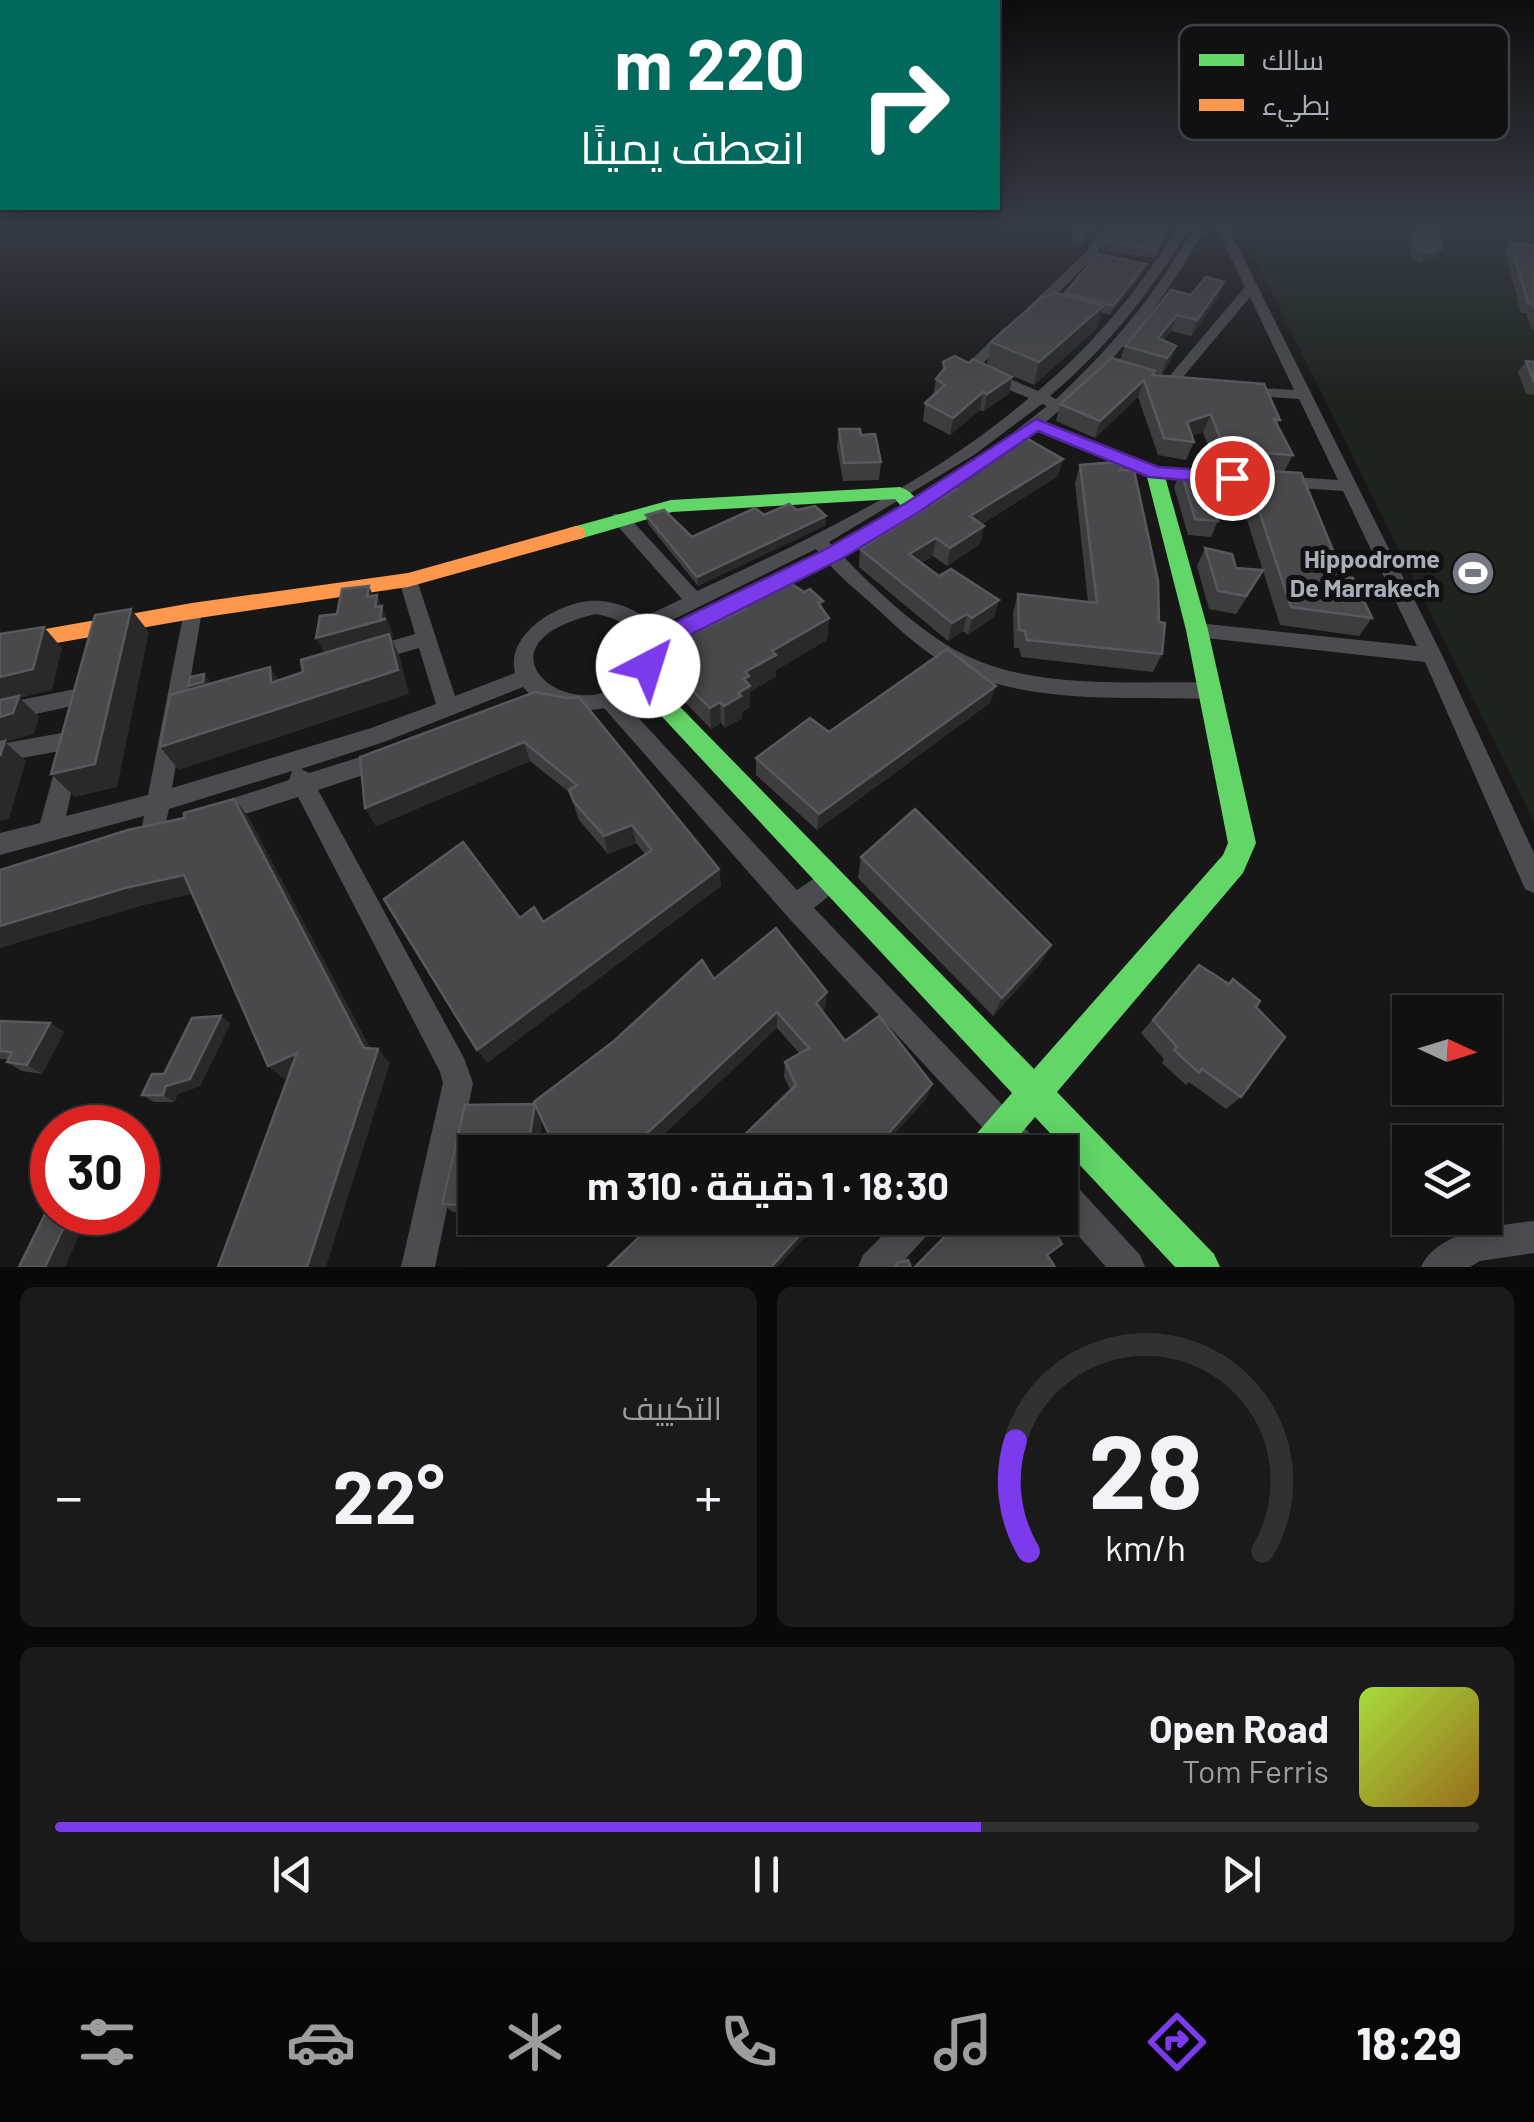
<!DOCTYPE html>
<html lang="ar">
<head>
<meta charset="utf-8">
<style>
	body { margin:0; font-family:Barlow,Cairo,sans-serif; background:#1a1a1a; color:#f1f3f6; direction:rtl; height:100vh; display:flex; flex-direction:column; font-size:38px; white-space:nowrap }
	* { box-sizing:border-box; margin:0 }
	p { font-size:32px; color:#9c9d9f }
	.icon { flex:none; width:55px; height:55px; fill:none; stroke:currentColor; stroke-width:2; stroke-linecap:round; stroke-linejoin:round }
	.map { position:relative; height:1267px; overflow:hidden; direction:ltr }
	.side { display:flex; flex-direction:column; gap:20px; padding:20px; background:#090909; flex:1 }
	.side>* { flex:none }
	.hud { position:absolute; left:0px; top:0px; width:1000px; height:210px; box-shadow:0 5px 25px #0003,0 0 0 2px #303131; direction:rtl; background:#00695c; color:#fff; overflow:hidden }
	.needle { width:65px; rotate:94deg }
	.fabs { position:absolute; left:1392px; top:995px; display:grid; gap:20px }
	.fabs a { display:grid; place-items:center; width:110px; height:110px; border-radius:0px; background:#111; box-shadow:0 5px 25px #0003,0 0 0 2px #303131; font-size:50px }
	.speed { position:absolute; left:30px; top:1105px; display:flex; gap:20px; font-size:50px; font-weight:700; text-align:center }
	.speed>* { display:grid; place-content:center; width:130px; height:130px; border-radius:50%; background:#111; box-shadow:0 5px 25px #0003,0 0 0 2px #303131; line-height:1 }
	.speed .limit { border:15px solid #d22; background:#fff; color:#111 }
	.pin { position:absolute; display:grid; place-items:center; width:85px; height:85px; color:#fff; margin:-42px; border:5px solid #fff; border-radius:50%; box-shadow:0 2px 10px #0007 }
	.me { position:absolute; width:110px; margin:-55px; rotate:40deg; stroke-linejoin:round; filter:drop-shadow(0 0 8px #0008) }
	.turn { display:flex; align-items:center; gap:35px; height:210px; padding:0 30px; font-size:45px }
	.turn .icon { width:130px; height:130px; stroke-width:2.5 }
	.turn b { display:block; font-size:70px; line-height:85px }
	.big { font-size:75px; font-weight:700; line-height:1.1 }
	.side .card { flex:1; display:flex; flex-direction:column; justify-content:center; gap:15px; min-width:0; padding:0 35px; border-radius:15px; background:#1a1a1a }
	.side .dial { align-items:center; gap:0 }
	.dial svg { height:260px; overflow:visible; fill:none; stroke:#303131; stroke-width:7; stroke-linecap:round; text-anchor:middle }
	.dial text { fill:#f1f3f6; stroke:none }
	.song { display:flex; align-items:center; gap:30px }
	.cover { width:120px; height:120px; border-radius:15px; background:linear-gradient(135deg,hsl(80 70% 55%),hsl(40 70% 35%)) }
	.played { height:10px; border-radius:5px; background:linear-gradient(90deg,#7c3aed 65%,#303131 65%) }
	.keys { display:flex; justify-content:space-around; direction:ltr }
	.heat { display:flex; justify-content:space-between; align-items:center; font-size:55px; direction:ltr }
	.side .tiles { flex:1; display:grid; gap:20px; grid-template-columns:1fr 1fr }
	.card:last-child { grid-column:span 2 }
	.trip { position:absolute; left:458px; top:1135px; width:620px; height:100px; border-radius:0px; background:#111; box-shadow:0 5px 25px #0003,0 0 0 2px #303131; font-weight:700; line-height:100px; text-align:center; direction:rtl }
	.tabs { display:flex; height:160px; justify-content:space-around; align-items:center; background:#070707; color:#9c9d9f }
	.tabs .icon { width:70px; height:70px }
	.tabs .selected { color:#7c3aed }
	.tabs b { font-size:45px; color:#f1f3f6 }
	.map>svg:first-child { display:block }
	.green { fill:#1d241e }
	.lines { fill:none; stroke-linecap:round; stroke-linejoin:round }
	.street { fill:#4b4c50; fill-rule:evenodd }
	.fast { fill:#63d668; fill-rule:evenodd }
	.slow { fill:#ff974d; fill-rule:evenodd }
	.wall { fill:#3d3d3f }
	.shaded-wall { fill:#29292a }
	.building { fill:#49494c; stroke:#58595d; stroke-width:2.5 }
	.route { fill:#7c3aed; stroke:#51269a; stroke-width:2.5 }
	.labels { text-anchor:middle; stroke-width:10; stroke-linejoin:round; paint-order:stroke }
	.poi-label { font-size:25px; font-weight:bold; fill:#a8adb8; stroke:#111113; text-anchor:end }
	.key { fill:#111113; stroke:#3e4045; stroke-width:2.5 }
	.key-label { font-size:28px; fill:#a8adb8 }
</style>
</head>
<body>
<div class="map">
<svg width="1534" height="1267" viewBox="0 0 1534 1267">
	<rect width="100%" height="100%" fill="#171717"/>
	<polygon class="green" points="1239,223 1534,223 1534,822 1258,265"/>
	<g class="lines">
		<g class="street">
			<polygon points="1104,223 1116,223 1094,257 1037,314 1027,314 1027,308 1086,252"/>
			<path d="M1181 223H1193C1153 289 1109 346 1050 396L1056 399C1113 346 1159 291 1196 223H1208C1166 301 1114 365 1046 422L1158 468 1338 480 1299 399 1242 395 1235 391 1242 387 1294 390 1250 297 1173 389H1163L1161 386 1245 287 1214 223H1226L1442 655 1534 853V893L1525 889 1425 662 1197 637 1187 630 1197 623 1417 646 1343 491 1155 478 1037 430 1006 454H994V448L1047 406 1042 404 974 455 829 542 833 546 961 469H973V477L843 556C874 589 922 633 961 653 1035 691 1131 680 1211 683L1218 685 1222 691 1218 697 1211 699C1125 696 1024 706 946 664 919 649 896 626 874 606 859 592 842 579 829 564L662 648 650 681 623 701 797 890 831 867 840 871 844 879 840 887 814 908 1037 1141 1041 1152H1005L787 916 604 708C574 714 544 711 523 687L384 742 301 769 309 773 386 749 394 751 397 758 394 765 318 790 464 1058 473 1083 435 1267H401L443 1083 440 1072 298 797 214 824 206 821 202 814 206 807 289 780 292 771 169 809 162 839 153 842 144 839 141 831 144 816 0 855V833L40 823 60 751 0 762V744L73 731 81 734 84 740 81 746 71 749 79 758 66 816 148 795 185 606 192 604 202 611 172 788 371 728 436 704 419 648 370 662 363 659 360 654 363 649 415 634 399 580 401 575 408 573 417 580 455 696 515 673C505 632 564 598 600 601 616 602 632 608 644 617L682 599 614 522 611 518 614 514H626L697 591C813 538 931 481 1029 398L975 376 965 366 1005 327 1017 330 980 366 1038 391C1096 342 1141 287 1181 223ZM816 549 819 553 657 633 654 629ZM596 614C618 618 631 626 643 644 617 759 442 650 596 614Z"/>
			<polygon points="86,687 94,689 97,695 94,701 0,722 0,704"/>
			<polygon points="1060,1175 1071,1180 1140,1255 1145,1267 1106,1267 1060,1215"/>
			<polygon points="900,1218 938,1218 933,1229 898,1267 858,1267 863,1255"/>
			<path d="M1534 1221V1253L1480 1261 1470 1267H1421C1437 1230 1499 1225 1534 1221Z"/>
		</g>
		<g class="fast">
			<polygon points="1155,467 1164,473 1208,630 1256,843 1243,873 1057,1092 1214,1254 1220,1267 1175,1267 1035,1117 1005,1152 966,1152 971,1140 1012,1093 627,679 631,673 647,673 1034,1069 1223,855 1228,843 1186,630 1146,473"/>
			<path d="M900 487C910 490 917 499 923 508L920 512H906L895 499 672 512 576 540 566 533 569 528 671 500Z"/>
		</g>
		<polygon class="slow" points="576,526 583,528 586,533 583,538 408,587 192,619 0,653 0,637 192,603 408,573"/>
	</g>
	<g class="wall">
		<polygon points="1081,223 1099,223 1080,247 1071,243 1073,235"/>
		<polygon points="1170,223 1155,258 1101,250 1104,241"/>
		<polygon points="1415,225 1436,258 1421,263 1411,259 1409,235"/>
		<polygon points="1510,242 1534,246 1534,330 1532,330 1526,313 1521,313 1505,251"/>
		<polygon points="1146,264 1143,273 1110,315 1101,313 1097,328 1034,385 987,365 991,342 1064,295 1065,293"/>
		<polygon points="1224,282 1218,297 1191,336 1171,331 1163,340 1176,346 1170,362 1161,375 1155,373 1154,375 1280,420 1277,425 1293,455 1284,472 1344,577 1372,618 1359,636 1280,625 1247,520 1234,518 1226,495 1234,477 1262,478 1266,471 1255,471 1248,463 1213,459 1203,432 1191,436 1194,442 1186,460 1158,455 1138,397 1095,438 1056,421 1060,404 1120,360 1125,346"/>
		<polygon points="1526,361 1534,362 1534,395 1526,394 1518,372"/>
		<polygon points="943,362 969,363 1012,377 1009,394 984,411 980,410 950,435 923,421 925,403 933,396 936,379 942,372"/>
		<polygon points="839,429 881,462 879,480 843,481 837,447"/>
		<polygon points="1063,459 1058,476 982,524 984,526 980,544 947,566 933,556 921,563 939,576 999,600 994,617 968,635 963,631 948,641 859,567 860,549 946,495 948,484"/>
		<polygon points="1080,465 1126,470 1162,654 1153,672 1021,657 1019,648 1014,648 1013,612 1018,594 1088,602 1075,483"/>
		<polygon points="1181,471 1218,521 1211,537 1188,535 1174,487"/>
		<polygon points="797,510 826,525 698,586 648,524 646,515 692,537 764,515"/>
		<polygon points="1205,548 1253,588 1236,614 1209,609 1197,566"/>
		<polygon points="744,604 822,609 829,618 827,640 776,670 776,676 750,692 750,707 742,712 742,718 725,728 721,723 711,729 670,687 667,665 669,664 669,658 677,650 676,642 744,610"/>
		<polygon points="535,692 719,869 721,886 487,1063 520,918 543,922 645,854 636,843 608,854 579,820 570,793 530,761 376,826 365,808"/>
		<polygon points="990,703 817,830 756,775 756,758 829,732"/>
		<polygon points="861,857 1051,945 1040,964 993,1016 858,878"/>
		<polygon points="776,928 827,992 825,1008 822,1011 845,1041 879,1016 932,1084 926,1099 878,1152 727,1152 791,1091 784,1077 785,1062 800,1054 777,1028 645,1152 557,1152 542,1120 537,1152 475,1152 475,1214 453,1212 442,1204 465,1105 535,1104 534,1102 614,1041 702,960 714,979"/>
		<polygon points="1199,965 1256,1007 1241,1097 1226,1109 1189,1082 1186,1085 1162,1063 1164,1059 1141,1033"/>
		<polygon points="221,1016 230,1024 200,1086 178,1094 174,1102 154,1102 142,1095"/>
		<polygon points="0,1021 50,1023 64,1032 42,1074 22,1071 7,1062 8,1059 0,1059"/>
	</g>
	<g class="shaded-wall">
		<polygon points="1095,223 1099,223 1080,247 1082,238"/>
		<polygon points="1442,248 1436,258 1421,263 1426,253"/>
		<polygon points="1146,264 1143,273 1110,315 1113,306"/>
		<polygon points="1224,282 1218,297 1191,336 1197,320"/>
		<polygon points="1103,306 1097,328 1034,385 1039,362"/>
		<polygon points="1177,315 1171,331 1152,354 1158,338"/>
		<polygon points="1176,346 1170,362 1161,375 1167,358"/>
		<polygon points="1012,377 1009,394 984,411 987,394"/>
		<polygon points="1144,380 1138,397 1095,438 1100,421"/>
		<polygon points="983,392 980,410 950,435 953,418"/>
		<polygon points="1211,414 1203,432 1180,440 1187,422"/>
		<polygon points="1063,459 1058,476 966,534 970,516"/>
		<polygon points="826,516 826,525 698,586 697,577"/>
		<polygon points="984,526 980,544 947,566 950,548"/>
		<polygon points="936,538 933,556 906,572 909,554"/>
		<polygon points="369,586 376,602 377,595 394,637 391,638 400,657 409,694 179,770 160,747 398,670 326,656 316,638 367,597"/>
		<polygon points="999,600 994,617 968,635 972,618"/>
		<polygon points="823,601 822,622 829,618 827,640 776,670 776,676 750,692 750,707 742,712 742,718 725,728 724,706 738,693 745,672 772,651 818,603"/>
		<polygon points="131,609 149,632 117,787 75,797 51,774"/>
		<polygon points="967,614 963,631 948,641 952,623"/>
		<polygon points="44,627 62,648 52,690 20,698 39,717 34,734 5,742 26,761 9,819 0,821 0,677"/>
		<polygon points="270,667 285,690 271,683"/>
		<polygon points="204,674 209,680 208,688 193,692 188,686"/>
		<polygon points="996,686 990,703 817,830 819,814"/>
		<polygon points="720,702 721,723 711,729 710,708"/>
		<polygon points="524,742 530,761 376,826 365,808"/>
		<polygon points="234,799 248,816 375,1057 378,1049 390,1063 326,1267 307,1267 364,1048"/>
		<polygon points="632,825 636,843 608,854 604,836"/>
		<polygon points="719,869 721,886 487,1063 477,1050"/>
		<polygon points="184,875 201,892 144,905 0,948 0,926 125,888"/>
		<polygon points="1051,945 1040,964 993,1016 1002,998"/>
		<polygon points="827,992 825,1008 814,1019 816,1003"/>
		<polygon points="777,1012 777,1028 645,1152 627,1152"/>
		<polygon points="221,1016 230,1024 200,1086 178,1094 174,1102 163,1095 166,1086"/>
		<polygon points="50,1023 64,1032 42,1074 27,1065"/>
		<polygon points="297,1053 312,1066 284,1079 268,1066"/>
		<polygon points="932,1084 926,1099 878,1152 872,1152"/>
		<polygon points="535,1104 543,1116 537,1152 527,1152"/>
		<polygon points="71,1212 89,1214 65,1267 45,1267"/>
		<polygon points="815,1218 822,1218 778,1267 771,1267"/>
	</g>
	<g class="building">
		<polygon points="1081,223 1095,223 1082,238 1073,235"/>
		<polygon points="1117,223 1169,223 1157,250 1104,241"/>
		<polygon points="1415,225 1436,228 1442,248 1426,253 1417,249"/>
		<polygon points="1510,242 1534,246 1534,308 1532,304 1528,303"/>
		<polygon points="1098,254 1146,264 1113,306 1065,293"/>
		<polygon points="1206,277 1224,282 1197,320 1177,315 1158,338 1176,346 1167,358 1125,346 1171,290 1191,295"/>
		<polygon points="1056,293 1103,306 1039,362 991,342 1042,297"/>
		<polygon points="955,356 969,363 973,359 1012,377 987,394 983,392 953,418 925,403 945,385 936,379 945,368 943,362"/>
		<polygon points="1112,358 1155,371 1152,375 1264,384 1280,420 1274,419 1293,455 1264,453 1257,445 1221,441 1211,414 1187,422 1194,442 1164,438 1144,380 1100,421 1060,404"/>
		<polygon points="1526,361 1534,362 1534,382"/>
		<polygon points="839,429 860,429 861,435 875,434 881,462 844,463"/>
		<polygon points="1021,435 1063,459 970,516 984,526 950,548 936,538 909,554 939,576 951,569 999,600 972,618 967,614 952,623 860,549 956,489 948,484"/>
		<polygon points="1129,461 1120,470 1134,470 1158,581 1159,622 1165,623 1162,654 1027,640 1025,631 1019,630 1018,594 1097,603 1080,465"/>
		<polygon points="1181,471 1202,471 1218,521 1195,519"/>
		<polygon points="1266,471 1301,473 1344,577 1353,578 1372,618 1291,607 1256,502 1243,500 1234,477 1266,479"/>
		<polygon points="789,504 797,510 815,506 826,516 697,577 646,515 664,510 692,537 755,508 764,515"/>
		<polygon points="1205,548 1232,554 1236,568 1263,570 1246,596 1218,591"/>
		<polygon points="787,581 804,592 810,589 823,601 818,603 829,618 772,651 776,655 745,672 749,676 744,679 750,686 738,693 741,696 724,706 720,702 710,708 667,665 672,662 669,658 681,647 676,642 747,608 744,604"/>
		<polygon points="369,586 367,597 377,595 375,607 382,606 380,619 386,619 316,638 320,616 337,614 342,589"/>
		<polygon points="131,609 95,764 51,774 95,615"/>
		<polygon points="44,627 33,669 0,677 0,634"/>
		<polygon points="389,634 398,670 160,747 170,695 270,667 271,683 303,672 301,660"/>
		<polygon points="947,649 996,686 819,814 756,758 810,718 829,732"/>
		<polygon points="204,674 203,682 188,686 190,677"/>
		<polygon points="535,692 567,698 579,697 719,869 477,1050 384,899 463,842 520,918 534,907 543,922 652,850 632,825 604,836 574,802 569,790 577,785 524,742 365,808 360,757"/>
		<polygon points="19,696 13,713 0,717 0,700"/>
		<polygon points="5,741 0,756 0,742"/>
		<polygon points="234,799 364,1048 378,1049 307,1267 218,1267 297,1053 268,1066 184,875 125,888 0,926 0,870 128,830 184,818 184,813"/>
		<polygon points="915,809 1051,945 1002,998 861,857"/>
		<polygon points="776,928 827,992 816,1003 845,1041 879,1016 932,1084 872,1152 727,1152 796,1085 785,1062 809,1048 777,1012 627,1152 557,1152 534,1102 614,1041 702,960 714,979"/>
		<polygon points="1199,965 1229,984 1233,979 1260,1001 1256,1007 1285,1037 1241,1097 1202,1069 1199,1073 1174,1050 1177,1047 1153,1020"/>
		<polygon points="221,1016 190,1079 166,1086 163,1095 142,1095 152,1074 164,1074 192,1018"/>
		<polygon points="0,1021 50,1023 27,1065 7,1062 12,1052 0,1051"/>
		<polygon points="535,1104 527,1152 475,1152 475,1206 442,1204 465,1105"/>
		<polygon points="48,1208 52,1208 52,1212 71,1212 45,1267 19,1267"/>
		<polygon points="659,1218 815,1218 771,1267 608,1267"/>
		<polygon points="963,1218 1029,1218 1031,1219 1034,1218 1046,1218 1062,1244 1047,1255 1055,1267 915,1267"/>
		<polygon points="908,1260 911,1267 894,1267 898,1263"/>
	</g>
	<linearGradient id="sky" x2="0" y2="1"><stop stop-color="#0d0d0d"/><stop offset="0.56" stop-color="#363c47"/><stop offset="1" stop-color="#363c47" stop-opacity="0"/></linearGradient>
	<rect width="1534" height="400" fill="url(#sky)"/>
	<polygon class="route" points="1036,419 1158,467 1232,472 1242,478 1232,484 1149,477 1038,431 919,512 841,559 664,648 657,672 640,672 636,666 645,637 826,549 906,503"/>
	<defs>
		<g id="stadium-disc" transform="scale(2.25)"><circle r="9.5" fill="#757880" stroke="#111113"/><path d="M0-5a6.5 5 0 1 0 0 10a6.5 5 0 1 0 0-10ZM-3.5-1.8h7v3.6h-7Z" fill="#fff"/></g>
	</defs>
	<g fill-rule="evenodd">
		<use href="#stadium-disc" x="1473" y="573"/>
	</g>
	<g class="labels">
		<g class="poi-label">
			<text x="1440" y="568">Hippodrome<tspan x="1440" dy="29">De Marrakech</tspan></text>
		</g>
	</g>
	<rect x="1179" y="25" width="330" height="115" rx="15" class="key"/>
	<rect x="1199" y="54" width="45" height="12" fill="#63d668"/>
	<rect x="1199" y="99" width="45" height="12" fill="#ff974d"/>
	<g class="key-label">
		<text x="1262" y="70">سالك</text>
		<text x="1262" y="115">بطيء</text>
	</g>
</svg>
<div class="fabs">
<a><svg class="needle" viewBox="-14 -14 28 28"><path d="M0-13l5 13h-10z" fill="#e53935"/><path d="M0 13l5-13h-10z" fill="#9c9d9f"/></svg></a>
<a><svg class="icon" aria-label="layers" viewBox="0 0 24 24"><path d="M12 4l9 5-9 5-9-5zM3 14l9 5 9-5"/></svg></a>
</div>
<div class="speed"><div class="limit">30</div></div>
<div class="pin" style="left:1232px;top:478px;background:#d93025"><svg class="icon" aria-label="arrive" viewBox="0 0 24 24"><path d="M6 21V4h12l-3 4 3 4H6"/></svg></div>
<svg class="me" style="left:648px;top:666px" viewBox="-20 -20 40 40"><circle r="19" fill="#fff"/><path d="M0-13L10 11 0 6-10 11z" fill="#7c3aed"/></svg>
<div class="trip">18:30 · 1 دقيقة · 310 m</div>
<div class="hud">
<div class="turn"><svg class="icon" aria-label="right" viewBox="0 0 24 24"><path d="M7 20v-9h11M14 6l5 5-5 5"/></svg><div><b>220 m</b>انعطف يمينًا</div></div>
</div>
</div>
<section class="side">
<div class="tiles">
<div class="card dial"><svg viewBox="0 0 100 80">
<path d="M14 69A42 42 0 1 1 86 69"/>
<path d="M14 69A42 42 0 0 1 10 35" stroke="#7c3aed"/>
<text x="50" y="56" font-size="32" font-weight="700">28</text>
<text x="50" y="72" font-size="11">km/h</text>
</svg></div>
<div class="card"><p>التكييف</p>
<div class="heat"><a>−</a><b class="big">22°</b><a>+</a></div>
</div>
<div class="card">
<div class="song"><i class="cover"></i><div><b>Open Road</b><p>Tom Ferris</p></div></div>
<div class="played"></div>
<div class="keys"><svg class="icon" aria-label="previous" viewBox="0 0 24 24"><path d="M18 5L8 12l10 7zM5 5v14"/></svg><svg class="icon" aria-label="pause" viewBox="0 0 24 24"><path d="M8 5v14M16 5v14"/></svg><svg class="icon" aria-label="next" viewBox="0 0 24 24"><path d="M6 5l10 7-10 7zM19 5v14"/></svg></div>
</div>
</div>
</section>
<nav class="tabs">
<b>18:29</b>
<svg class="icon selected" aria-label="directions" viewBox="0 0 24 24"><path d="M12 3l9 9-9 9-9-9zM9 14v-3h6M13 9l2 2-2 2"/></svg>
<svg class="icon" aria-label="music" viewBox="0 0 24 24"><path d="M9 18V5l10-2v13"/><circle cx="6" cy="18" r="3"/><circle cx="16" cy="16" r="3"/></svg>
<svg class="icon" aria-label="phone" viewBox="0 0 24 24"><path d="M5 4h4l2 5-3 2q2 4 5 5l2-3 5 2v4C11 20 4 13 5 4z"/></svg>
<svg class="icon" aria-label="climate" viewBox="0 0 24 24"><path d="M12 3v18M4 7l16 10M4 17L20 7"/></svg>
<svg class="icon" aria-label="car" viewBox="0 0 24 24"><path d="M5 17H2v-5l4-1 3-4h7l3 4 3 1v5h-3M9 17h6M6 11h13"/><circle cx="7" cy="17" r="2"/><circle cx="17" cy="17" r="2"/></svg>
<svg class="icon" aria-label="filters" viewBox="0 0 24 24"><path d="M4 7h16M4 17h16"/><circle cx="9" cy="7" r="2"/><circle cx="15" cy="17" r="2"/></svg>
</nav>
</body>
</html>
